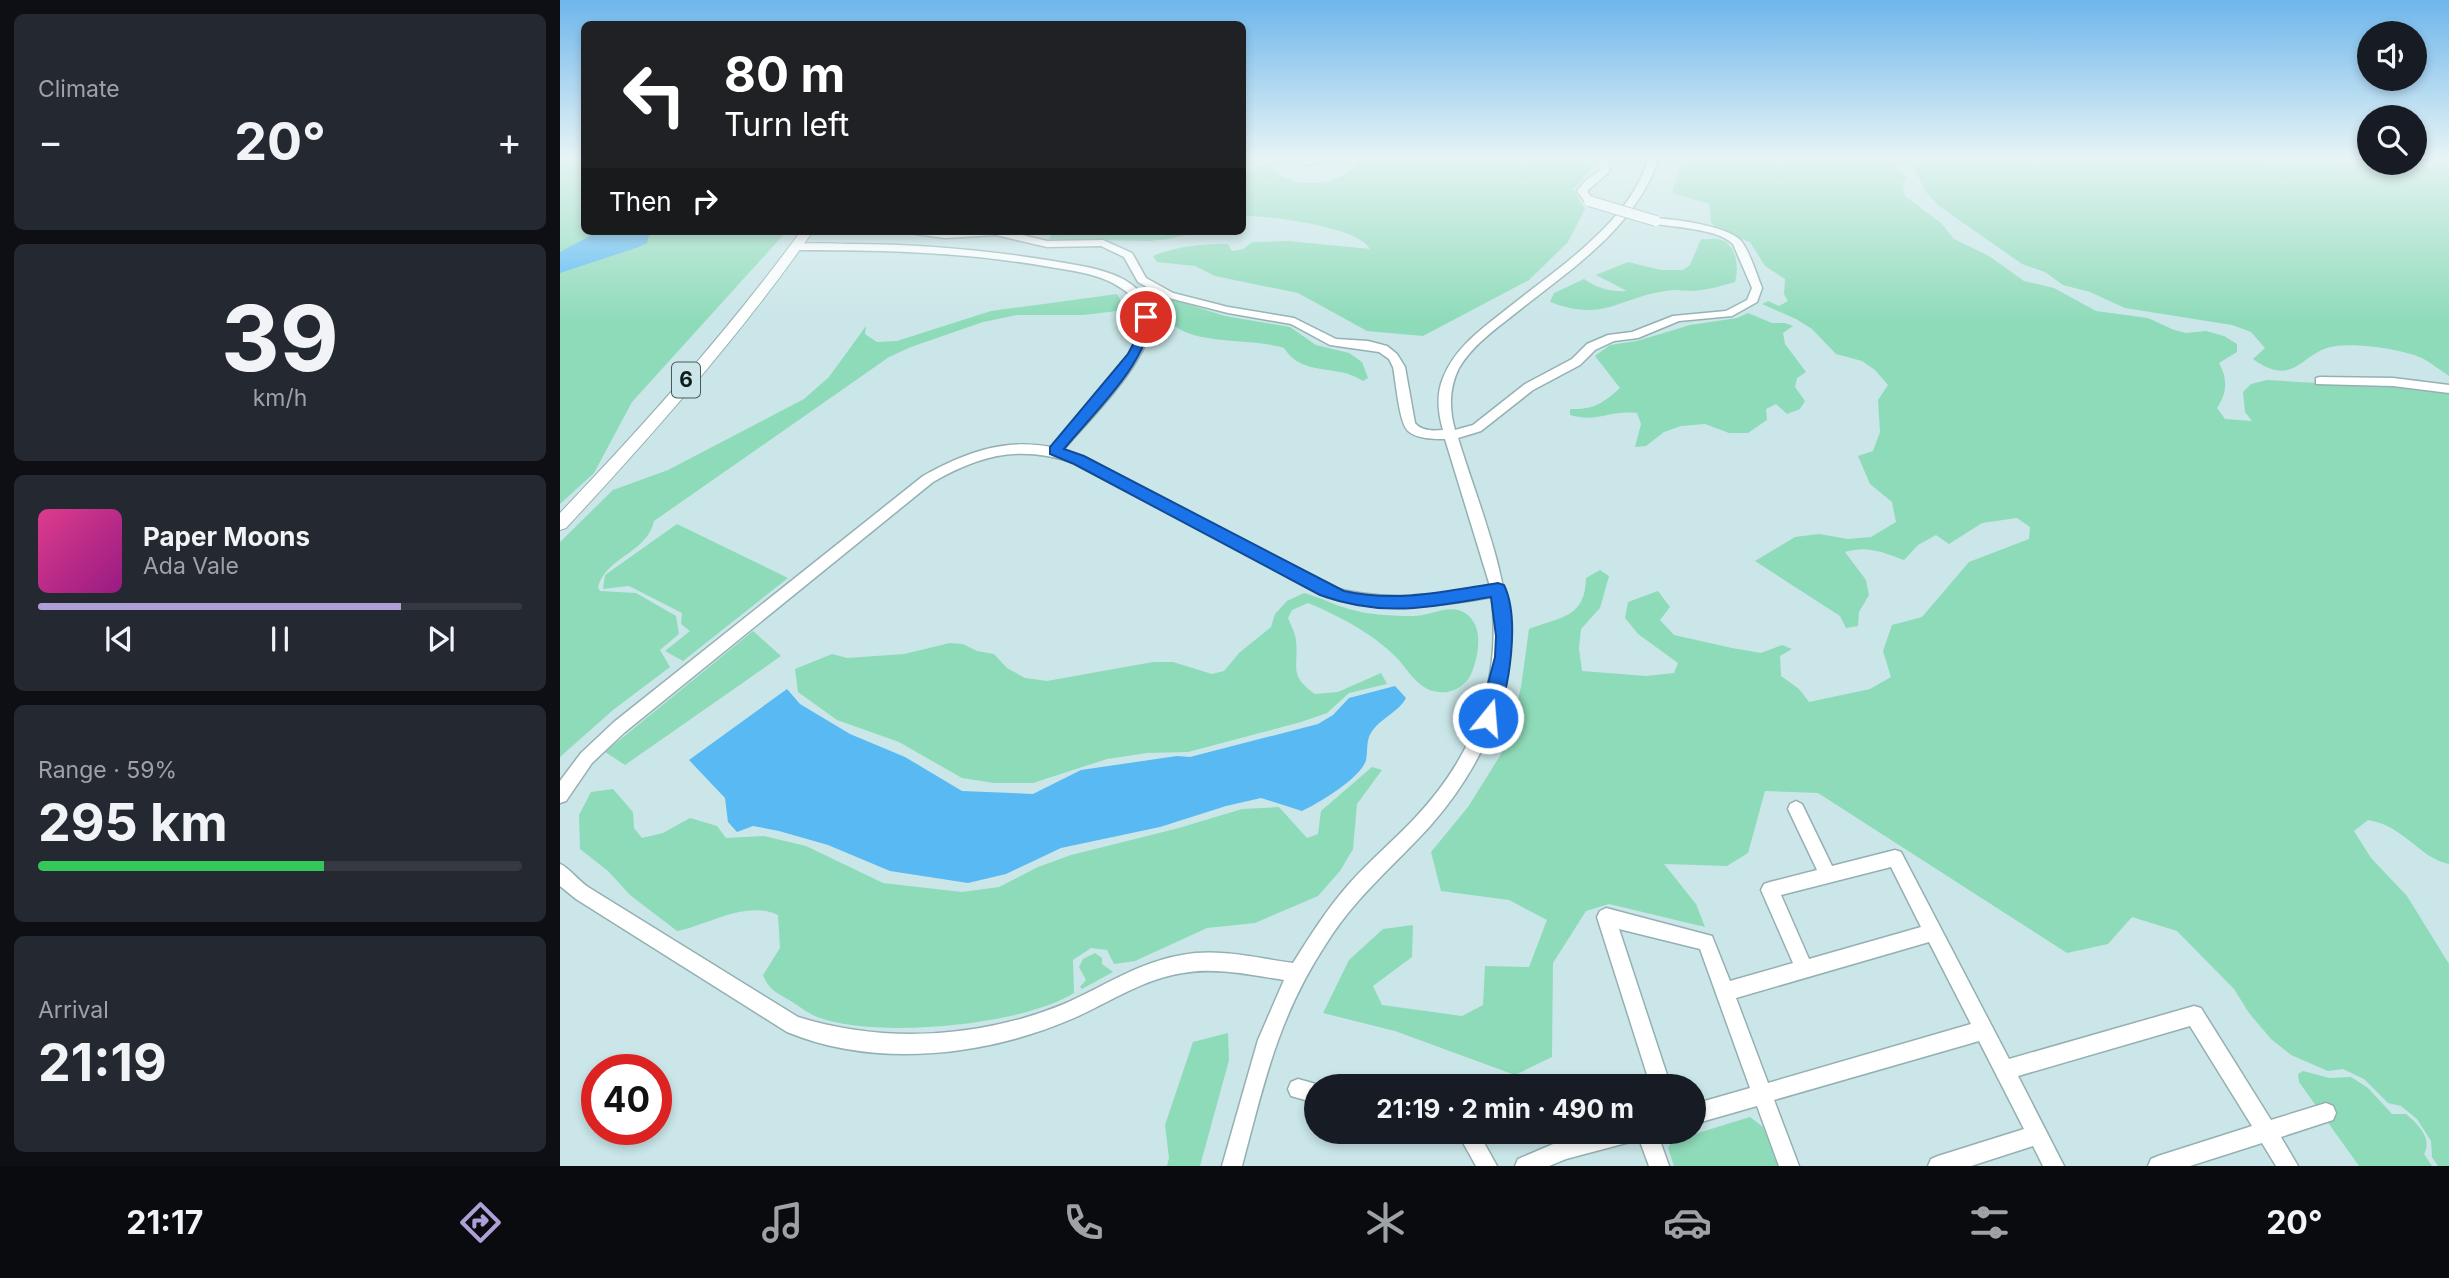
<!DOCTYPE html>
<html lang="en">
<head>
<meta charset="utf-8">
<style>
	body { margin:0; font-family:Inter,sans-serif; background:#242831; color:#f1f3f6; height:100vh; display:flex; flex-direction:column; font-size:26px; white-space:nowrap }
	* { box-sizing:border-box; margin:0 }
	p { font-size:23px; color:#9ea1a6 }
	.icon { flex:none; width:38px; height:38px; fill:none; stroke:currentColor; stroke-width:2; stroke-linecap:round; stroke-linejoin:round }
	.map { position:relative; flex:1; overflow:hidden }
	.panel { display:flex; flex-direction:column; gap:14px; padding:14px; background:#0d0f14; width:560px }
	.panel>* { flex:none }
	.top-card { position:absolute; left:21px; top:21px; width:665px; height:214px; border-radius:10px; box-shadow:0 4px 10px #0003; background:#202124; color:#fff; overflow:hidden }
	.tools { position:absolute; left:1797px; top:21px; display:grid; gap:14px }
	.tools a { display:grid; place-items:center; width:70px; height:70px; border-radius:50%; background:#171b24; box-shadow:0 4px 10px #0003; font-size:35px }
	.speed { position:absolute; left:21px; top:1054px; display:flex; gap:14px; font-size:35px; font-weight:700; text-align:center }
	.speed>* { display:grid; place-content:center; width:91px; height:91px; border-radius:50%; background:#171b24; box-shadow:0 4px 10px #0003; line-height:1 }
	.speed .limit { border:10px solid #d22; background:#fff; color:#111 }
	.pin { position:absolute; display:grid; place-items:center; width:60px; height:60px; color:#fff; margin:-30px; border:4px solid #fff; border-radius:50%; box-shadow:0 2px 7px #0007 }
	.me { position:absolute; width:77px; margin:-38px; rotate:17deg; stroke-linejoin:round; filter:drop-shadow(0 0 5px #0008) }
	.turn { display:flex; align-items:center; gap:24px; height:147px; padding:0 28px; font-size:32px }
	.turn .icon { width:91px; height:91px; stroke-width:2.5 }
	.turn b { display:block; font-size:49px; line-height:60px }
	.then { display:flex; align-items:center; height:66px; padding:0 28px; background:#0003; gap:14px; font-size:26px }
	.big { font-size:52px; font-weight:700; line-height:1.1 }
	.panel .card { flex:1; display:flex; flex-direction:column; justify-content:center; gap:10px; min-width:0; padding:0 24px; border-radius:10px; background:#242831 }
	.panel .dial { align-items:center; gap:0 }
	.dial b { font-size:91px; line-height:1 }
	.song { display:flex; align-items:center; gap:21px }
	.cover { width:84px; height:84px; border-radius:10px; background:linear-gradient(135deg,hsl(330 70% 55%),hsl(310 70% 35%)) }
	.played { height:7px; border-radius:4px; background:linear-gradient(90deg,#ae9fd6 75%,#363941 75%) }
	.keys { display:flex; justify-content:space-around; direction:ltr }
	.heat { display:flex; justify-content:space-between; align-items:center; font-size:38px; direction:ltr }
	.charge { height:10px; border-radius:5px; background:linear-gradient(90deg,#34c759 59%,#363941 0) }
	.trip { position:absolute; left:744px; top:1074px; width:402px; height:70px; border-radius:35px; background:#171b24; box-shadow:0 4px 10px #0003; font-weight:700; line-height:70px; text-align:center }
	.tab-bar { display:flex; height:112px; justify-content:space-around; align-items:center; background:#090b0e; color:#9ea1a6 }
	.tab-bar .icon { width:49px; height:49px }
	.tab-bar .active { color:#ae9fd6 }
	.tab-bar b { font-size:32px; color:#f1f3f6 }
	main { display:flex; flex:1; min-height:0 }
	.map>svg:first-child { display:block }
	.green { fill:#8edbb9 }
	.water { fill:#58b9f3 }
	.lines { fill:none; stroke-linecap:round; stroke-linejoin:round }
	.minor-casing { stroke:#95b0b2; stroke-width:3 }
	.major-casing { stroke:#95b0b2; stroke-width:2 }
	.minor { fill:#fff; fill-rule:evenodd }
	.major { fill:#fff; fill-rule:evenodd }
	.minor-bridge-casing { stroke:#95b0b2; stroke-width:12; stroke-linecap:butt }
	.minor-bridge { stroke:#fff; stroke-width:10 }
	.route { fill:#1a73e8; stroke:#114b97; stroke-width:2 }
	.labels { text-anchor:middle; stroke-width:5; stroke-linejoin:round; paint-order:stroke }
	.shield { fill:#cae6e8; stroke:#485959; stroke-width:2 }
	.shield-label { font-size:21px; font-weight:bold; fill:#111c1c }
</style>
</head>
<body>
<main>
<section class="panel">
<div class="card"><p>Climate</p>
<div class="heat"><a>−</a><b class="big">20°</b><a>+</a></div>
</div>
<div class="card dial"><b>39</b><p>km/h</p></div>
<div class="card">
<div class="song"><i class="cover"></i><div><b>Paper Moons</b><p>Ada Vale</p></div></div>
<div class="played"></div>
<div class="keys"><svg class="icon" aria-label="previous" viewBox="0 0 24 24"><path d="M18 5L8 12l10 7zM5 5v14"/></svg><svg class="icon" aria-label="pause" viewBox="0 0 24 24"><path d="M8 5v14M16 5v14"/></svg><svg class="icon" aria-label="next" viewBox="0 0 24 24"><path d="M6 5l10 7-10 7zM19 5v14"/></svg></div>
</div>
<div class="card"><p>Range · 59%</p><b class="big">295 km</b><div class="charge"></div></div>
<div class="card"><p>Arrival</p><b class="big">21:19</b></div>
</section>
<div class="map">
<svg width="1889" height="1166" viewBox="0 0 1889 1166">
	<rect width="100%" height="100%" fill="#cae6e8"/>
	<g class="green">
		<polygon points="0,157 24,157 24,231 227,231 72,402 34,473 0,504"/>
		<path d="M794 157H1027L1034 160 1030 171 1013 189 1025 209 1008 242 969 280 863 336 807 331 738 293 655 276 635 266 597 262 593 256C617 246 642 244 668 244L672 251 683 249 692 242 728 241 810 249C799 227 709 215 683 216V172L691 173 697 166 707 165C731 191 775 188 798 164Z"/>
		<path d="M1122 157H1334L1339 170 1346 177 1343 185 1345 196 1381 223 1394 239 1429 256 1464 281 1494 288 1536 311 1588 318 1614 330 1626 333 1646 331 1664 336 1677 344V352L1659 363C1668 379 1667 393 1657 408L1665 419 1692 421 1685 412 1683 392 1691 384 1707 380 1808 386 1840 385 1855 379 1870 383 1889 393V864C1859 858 1845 826 1808 820L1794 831 1811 858 1847 896 1889 964V1166H1878L1872 1157 1871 1141 1857 1119 1841 1106 1828 1103 1804 1079 1783 1069 1768 1071 1731 1055 1711 1039 1689 1013 1674 989 1617 931 1572 917 1548 944 1507 953 1258 793 1205 791 1188 853 1167 866 1104 864 1136 904 1145 927 1049 904 1026 911 993 963 992 1057 955 1075 835 1031 763 1013 789 960 823 929 853 925 852 957 813 986 822 1005 902 1016 923 1005 925 966 969 967 987 920 949 900 881 891 871 852 908 807 948 743 961 687 969 629C1002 616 1025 618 1026 578L1040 570 1049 576 1040 608 1021 629 1019 648 1022 671 1086 676 1114 673 1118 663 1078 634 1065 618 1068 602 1098 591 1110 607 1100 620 1114 635 1172 648 1201 653 1222 645 1232 649 1220 656 1221 676 1239 689 1249 702 1310 689 1331 677 1323 651 1332 625 1362 617 1409 562 1469 539 1470 527 1457 518 1422 523 1389 544 1376 535 1358 545 1344 560C1323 552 1307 545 1285 552L1306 580 1309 595 1299 612 1298 626 1286 628 1280 616 1195 561 1235 537 1259 534 1288 539 1311 537 1336 522 1332 502 1310 484 1298 456 1313 451 1320 432 1318 400 1328 385 1315 370 1302 361 1276 354 1252 329 1236 319 1202 304 1208 301 1219 306 1228 301 1224 294 1225 279 1205 266 1190 242 1157 230 1151 222 1149 204 1112 193Z"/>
		<path d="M1345 157H1659L1692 161 1889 167V376C1880 370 1871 363 1862 358 1841 349 1798 343 1776 346 1741 350 1736 390 1693 359L1705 348 1691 332 1672 325 1565 308 1530 292 1503 285 1485 272 1462 264 1379 206 1366 192 1354 168Z"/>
		<polygon points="493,231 643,231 609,239 588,241 489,239"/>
		<path d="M1141 239C1146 240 1154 238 1158 239 1177 242 1179 268 1175 282 1161 286 1147 290 1133 291 1123 291 1115 289 1105 291 1056 299 1044 322 990 302L994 293 1024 279C1037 288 1050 292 1067 291L1036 275 1068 262 1101 270H1123L1130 265Z"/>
		<path d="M557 294 566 310 523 315H457L423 322 351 347 329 357 94 521C87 553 46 557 38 587L40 591 76 593 116 616 119 634 100 650 110 667 53 710 0 757V542L53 490 108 470 244 399 269 377 306 326 305 334 317 342 337 341 431 311Z"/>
		<path d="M608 298 665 316 730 327 756 345 789 353 802 362 808 378 803 381C777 363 743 378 724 348 693 338 639 345 615 326 606 320 601 308 596 299Z"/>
		<path d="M1188 313 1212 323H1225L1233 326 1223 333 1225 344 1246 372 1237 378 1235 387 1245 401 1240 409 1227 414 1216 404 1206 409 1207 420 1188 433H1169L1145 424 1121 426 1104 432 1086 446 1075 447 1081 424 1077 413C1049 410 1038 423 1010 415V409C1034 410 1043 403 1060 388L1035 356 1050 345 1077 341 1130 325 1177 318Z"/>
		<polygon points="117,524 228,578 123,661 105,651 130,631 121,624 122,613 69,586 43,589 45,575"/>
		<path d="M744 593C760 597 774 605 789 609 809 615 833 616 853 616 870 616 890 603 905 613 924 625 919 654 912 672 907 685 893 694 879 692 860 691 849 672 838 659 814 634 779 616 748 603L732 610 728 618C731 625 735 633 736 640 739 668 728 675 755 694L778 692 821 673 827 684 789 693 767 713 741 722 628 752 587 753 547 759 473 783H434L402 778 339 742 277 720 238 692 235 669 272 654 287 658 344 654 390 643 403 644 417 651 434 654 447 668 465 678 487 681 593 662H613L652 674 664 671 679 653 711 627 715 614 727 601Z"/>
		<polygon points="193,631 221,656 65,765 45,752"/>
		<path d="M812 767 822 770 797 804 793 849 780 871 758 896 695 923 647 928 575 961 554 964 547 950 531 948 513 960 514 993C461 1026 315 1039 257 1017 247 1013 238 1005 229 1000 217 993 208 989 203 975L220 948 218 915C185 900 151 924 117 931L70 895 48 871 20 849 19 815 31 792 53 789 73 812 74 828 82 838 103 833 130 818 157 826 166 838 204 836 246 846 323 883 402 892 439 887 478 867 511 855 619 828 682 809 719 807 747 838 758 834 761 811Z"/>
		<polygon points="535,953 542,958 542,964 553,972 522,989 520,987 526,980 519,967 523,959"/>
		<polygon points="668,1033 669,1060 640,1166 607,1166 609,1158 605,1125 633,1042"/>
		<path d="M1743 1071 1769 1078 1791 1077 1808 1088 1832 1114H1846C1858 1124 1873 1139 1864 1154L1872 1166H1799L1739 1082 1738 1074Z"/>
		<polygon points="1190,1117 1203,1127 1218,1166 1114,1166 1108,1148 1112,1141"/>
	</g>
	<g class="water">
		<polygon points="39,231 90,231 87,243 76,248 0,273 0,252"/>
		<path d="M835 686 846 698C839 712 819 719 811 733 806 740 808 751 806 760 801 778 759 803 742 811L701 798 666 806 600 827 501 848 446 874 408 883 330 871 268 845 219 831 193 826 177 832 168 822 165 798 129 760 227 689 240 704 290 734 345 757 402 791 473 794 521 770 617 756 630 757 758 724 773 715 789 698Z"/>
	</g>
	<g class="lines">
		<g class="minor-casing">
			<g id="minor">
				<polygon points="682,157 699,157 700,158 695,161 682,161"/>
				<polygon points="737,157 772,157 747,165"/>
				<polygon points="1038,157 1048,157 1050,171 1027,191 1034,201 1029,204 1026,203 1017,191 1025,181 1040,170"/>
				<path d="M1089 157H1099C1076 229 1008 271 952 316 933 331 912 346 899 368 889 388 889 409 895 430L913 425 965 384 1012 359 1027 344 1048 335 1072 332 1113 316 1166 311 1187 300 1192 288 1173 244C1157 228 1115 228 1092 223V219C1110 217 1172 227 1182 242 1191 255 1196 273 1202 288L1197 302 1172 316 1119 321 1078 338 1054 341 1035 350 1020 365 973 390 921 431 898 438C918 504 951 579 949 649 947 714 913 777 871 825 834 866 796 896 766 944 718 1017 704 1083 682 1166H662L698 1040 724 980C690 975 656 967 623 973 583 979 550 1002 514 1018 427 1056 317 1069 227 1032L16 899 0 886V864C8 867 19 881 28 887L238 1017C325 1044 421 1038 504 1004 543 987 579 962 622 955 659 948 696 958 733 963 750 936 767 909 788 885 808 862 832 842 853 820 914 756 941 685 932 597 875 607 822 613 766 597L515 463C459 445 422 454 373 482L65 732 32 763 6 801 0 803V781L21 753 54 722 363 476C404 453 444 438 491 447 517 418 576 362 580 323 581 308 574 296 561 288 541 274 514 271 490 267 406 252 321 250 236 250L231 247 232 245C251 242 272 244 291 244 359 244 426 250 493 261 516 265 540 268 561 278 577 286 590 300 591 319 593 358 528 421 503 450L523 457 770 587C824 602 876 596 930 586L885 439C874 439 857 439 848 431 839 423 836 381 833 367L829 359 819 352 770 345 731 324 668 313 605 297 578 282 564 257 541 246 487 247 436 235 385 238 355 234 350 231H445L487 241 543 240 572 253 586 278 613 293 668 307 734 318 776 339 808 341 827 346 837 354 845 367 855 423C861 431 874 431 883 430 878 413 876 395 883 378 895 347 923 328 948 308 983 280 1021 254 1051 221 1069 202 1081 182 1089 157Z"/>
				<polygon points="1760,377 1833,378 1889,385 1889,393 1833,386 1756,384 1756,378"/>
				<path d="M1236 801 1242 804 1272 866 1335 850 1341 852 1449 1059 1634 1006 1641 1008 1711 1120 1766 1103 1773 1106 1776 1113 1773 1120 1721 1137 1738 1166H1716L1702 1143 1630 1166H1588L1591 1159 1598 1156 1692 1126 1630 1026 1458 1076 1504 1166H1483L1473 1146 1411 1166H1368L1371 1159 1378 1156 1464 1129 1419 1041 1214 1100 1239 1166H1219L1197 1106 1134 1124V1104L1190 1088 1140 949 1059 929 1111 1087H1091L1037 917 1040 911 1046 908 1152 936 1170 981 1233 963 1201 890 1204 884 1210 882 1257 870 1228 809 1230 804ZM1331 867 1361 927 1249 959 1221 895ZM1369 942 1411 1024 1208 1083 1176 998Z"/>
				<polygon points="738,1079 763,1086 756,1087 756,1103 731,1096 728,1089 731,1082"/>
				<polygon points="897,1132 918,1132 937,1166 916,1166"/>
				<polygon points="1031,1132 1097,1132 1109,1166 1089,1166 1078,1136 1077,1139 1070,1142 1006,1159 989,1166 955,1166 958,1159 1005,1139"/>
			</g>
		</g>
		<g class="major-casing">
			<path id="major" d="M241 231H253C180 336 93 434 6 528L0 530V513C85 424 168 331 241 231Z"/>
		</g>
		<use href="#minor" class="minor"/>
		<use href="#major" class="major"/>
		<g class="minor-bridge-casing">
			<polyline id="minor-bridge" points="1029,201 1096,221"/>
		</g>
		<use href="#minor-bridge" class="minor-bridge"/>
	</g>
	<linearGradient id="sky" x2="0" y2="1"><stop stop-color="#6eb6ec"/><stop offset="0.49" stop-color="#e7f4f5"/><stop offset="1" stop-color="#e7f4f5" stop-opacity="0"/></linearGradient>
	<rect width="1889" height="321" fill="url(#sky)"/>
	<path class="route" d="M586 314 592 317C585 366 535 411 504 449L524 456 784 591C836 603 887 591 938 583L944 585C960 618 950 691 934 723L928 726 922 723 919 718 935 657 936 636 931 597C867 607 824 618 760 595L514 464 490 454V447L568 354 577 337 580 317Z"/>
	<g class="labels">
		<rect class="shield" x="112" y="362.5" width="28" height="35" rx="5"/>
		<g class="shield-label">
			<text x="126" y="387">6</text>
		</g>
	</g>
</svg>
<div class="tools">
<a><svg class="icon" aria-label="sound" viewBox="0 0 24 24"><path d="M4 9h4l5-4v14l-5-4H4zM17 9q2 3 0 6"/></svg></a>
<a><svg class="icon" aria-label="search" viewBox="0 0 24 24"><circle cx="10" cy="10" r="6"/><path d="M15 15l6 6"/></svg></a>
</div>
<div class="speed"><div class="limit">40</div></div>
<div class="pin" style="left:586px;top:317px;background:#d93025"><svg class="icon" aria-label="arrive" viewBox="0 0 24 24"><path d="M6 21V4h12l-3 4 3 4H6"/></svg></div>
<svg class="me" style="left:928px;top:718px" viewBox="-20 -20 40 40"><circle r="17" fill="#1a73e8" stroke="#fff" stroke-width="3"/><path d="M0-11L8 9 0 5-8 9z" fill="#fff"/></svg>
<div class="trip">21:19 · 2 min · 490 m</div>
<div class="top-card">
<div class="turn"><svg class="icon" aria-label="left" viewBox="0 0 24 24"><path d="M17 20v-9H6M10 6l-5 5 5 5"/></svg><div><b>80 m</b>Turn left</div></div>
<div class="then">Then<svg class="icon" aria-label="right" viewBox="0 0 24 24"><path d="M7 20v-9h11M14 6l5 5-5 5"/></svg></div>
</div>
</div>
</main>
<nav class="tab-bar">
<b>21:17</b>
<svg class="icon active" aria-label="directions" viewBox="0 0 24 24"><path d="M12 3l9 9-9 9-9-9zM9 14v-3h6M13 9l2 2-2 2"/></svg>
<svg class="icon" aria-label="music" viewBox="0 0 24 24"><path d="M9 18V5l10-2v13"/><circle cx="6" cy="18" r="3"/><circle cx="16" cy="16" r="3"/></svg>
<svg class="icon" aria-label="phone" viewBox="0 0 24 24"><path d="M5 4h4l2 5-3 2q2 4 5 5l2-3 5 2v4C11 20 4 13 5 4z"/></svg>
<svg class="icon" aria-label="climate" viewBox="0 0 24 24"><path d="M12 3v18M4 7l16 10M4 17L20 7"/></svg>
<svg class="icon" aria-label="car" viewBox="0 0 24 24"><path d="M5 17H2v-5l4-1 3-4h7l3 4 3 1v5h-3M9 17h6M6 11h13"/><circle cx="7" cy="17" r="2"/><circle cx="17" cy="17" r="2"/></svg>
<svg class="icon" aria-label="filters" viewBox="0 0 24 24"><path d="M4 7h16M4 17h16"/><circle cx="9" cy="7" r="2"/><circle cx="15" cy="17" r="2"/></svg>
<b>20°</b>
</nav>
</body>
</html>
